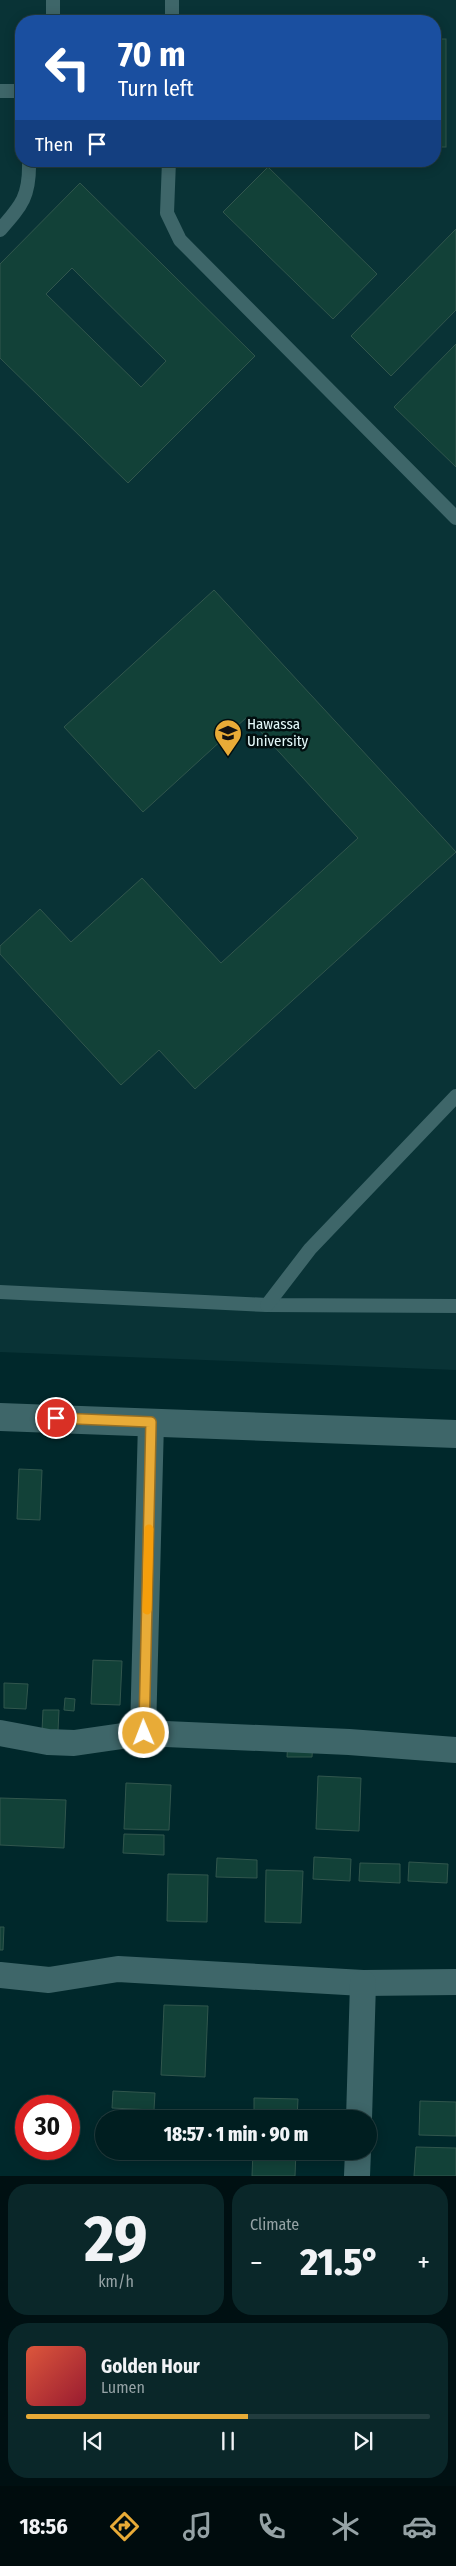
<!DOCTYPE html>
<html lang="en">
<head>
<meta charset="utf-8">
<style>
	body { margin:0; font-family:"Fira Sans Condensed",sans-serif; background:#0a2729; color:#f1f3f6; height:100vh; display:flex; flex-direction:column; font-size:19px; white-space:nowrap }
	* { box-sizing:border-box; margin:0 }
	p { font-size:16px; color:#95a2a5 }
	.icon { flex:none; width:28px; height:28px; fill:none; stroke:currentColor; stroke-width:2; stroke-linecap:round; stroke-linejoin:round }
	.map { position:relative; height:2176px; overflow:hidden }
	.details { display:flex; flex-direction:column; gap:8px; padding:8px; background:#001012; flex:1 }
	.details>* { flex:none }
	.hud { position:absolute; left:15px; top:15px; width:426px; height:152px; border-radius:20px; box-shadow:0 2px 12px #0003,0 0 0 1px #223c3e; background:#1a4fa0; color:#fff; overflow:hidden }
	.speed { position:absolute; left:15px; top:2095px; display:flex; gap:10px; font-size:25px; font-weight:700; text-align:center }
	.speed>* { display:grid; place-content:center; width:65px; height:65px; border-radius:50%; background:#001e20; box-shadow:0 2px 12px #0003,0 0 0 1px #223c3e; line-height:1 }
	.speed .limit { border:8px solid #d22; background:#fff; color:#111 }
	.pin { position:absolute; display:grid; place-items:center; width:42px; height:42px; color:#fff; margin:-21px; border:2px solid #fff; border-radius:50%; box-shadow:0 1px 5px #0007 }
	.me { position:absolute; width:55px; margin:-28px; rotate:359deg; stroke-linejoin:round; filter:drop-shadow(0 0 4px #0008) }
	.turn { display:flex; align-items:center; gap:18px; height:105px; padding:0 20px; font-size:22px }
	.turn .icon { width:65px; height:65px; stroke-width:2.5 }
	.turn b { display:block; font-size:35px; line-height:42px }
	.then { display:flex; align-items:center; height:48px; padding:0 20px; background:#0003; gap:10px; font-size:19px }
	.big { font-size:38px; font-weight:800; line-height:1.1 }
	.details .tile { flex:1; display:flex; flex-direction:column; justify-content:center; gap:8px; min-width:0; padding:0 18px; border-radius:20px; background:#0a2729 }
	.details .dial { align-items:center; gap:0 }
	.dial b { font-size:65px; line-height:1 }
	.song { display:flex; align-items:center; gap:15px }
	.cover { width:60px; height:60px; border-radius:8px; background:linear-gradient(135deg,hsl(10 70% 55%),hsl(350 70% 35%)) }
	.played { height:5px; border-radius:2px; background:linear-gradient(90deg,#e8ab37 55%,#223c3e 55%) }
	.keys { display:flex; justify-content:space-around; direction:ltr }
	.heat { display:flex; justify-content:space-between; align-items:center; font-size:28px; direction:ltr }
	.details .tiles { flex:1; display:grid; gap:8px; grid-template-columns:1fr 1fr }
	.tile:last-child { grid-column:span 2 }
	.trip { position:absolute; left:95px; top:2110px; width:282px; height:50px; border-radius:25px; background:#001e20; box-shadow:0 2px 12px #0003,0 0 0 1px #223c3e; font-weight:800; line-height:50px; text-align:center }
	.tabs { display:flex; height:80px; justify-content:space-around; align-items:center; background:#000c0d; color:#95a2a5 }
	.tabs .icon { width:35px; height:35px }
	.tabs .on { color:#e8ab37 }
	.tabs b { font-size:22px; color:#f1f3f6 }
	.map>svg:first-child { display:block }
	.built { fill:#093336; fill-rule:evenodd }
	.building { fill:#124138; stroke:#31564d; fill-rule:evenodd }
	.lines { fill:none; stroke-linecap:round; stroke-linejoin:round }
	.service { stroke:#3e6669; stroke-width:14 }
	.minor { stroke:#3e6669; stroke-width:26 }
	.tertiary { stroke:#3e6669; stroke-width:28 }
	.route-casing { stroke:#976f24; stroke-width:12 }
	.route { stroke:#e8ab37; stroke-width:9 }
	.slow { stroke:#f59e0b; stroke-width:9 }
	.labels { text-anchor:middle; stroke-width:5; stroke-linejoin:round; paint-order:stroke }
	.poi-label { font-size:15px; fill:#e3f8f9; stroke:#010e0f; text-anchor:start }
</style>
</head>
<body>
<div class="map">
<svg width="456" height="2176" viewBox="0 0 456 2176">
	<rect width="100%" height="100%" fill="#00282b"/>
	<path class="built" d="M0 0H456V1370L0 1352ZM21 21H435V161H21Z"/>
	<g class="building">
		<rect x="435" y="39" width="11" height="108"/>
		<polygon points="268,167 377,274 333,319 223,212"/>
		<path d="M80 183 255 356 128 483 0 358V264ZM72 268 166 361 141 387 46 294Z"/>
		<polygon points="456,229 456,310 391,376 351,336"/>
		<polygon points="456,344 456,467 394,407"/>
		<polygon points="214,590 456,852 195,1089 159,1050 121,1085 0,954 0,946 40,909 71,942 142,878 221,963 358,838 247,717 143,812 64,727"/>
		<polygon points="19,1469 42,1470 40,1520 17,1519"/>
		<polygon points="93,1660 122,1661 120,1705 91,1704"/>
		<polygon points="4,1683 28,1684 26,1709 4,1708"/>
		<polygon points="65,1698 75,1699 74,1711 64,1710"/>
		<polygon points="43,1710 59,1710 58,1731 42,1731"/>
		<polygon points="288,1740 313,1741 312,1757 287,1757"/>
		<polygon points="318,1776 361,1778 359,1831 316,1829"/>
		<polygon points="126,1783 171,1785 169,1830 124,1829"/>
		<polygon points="0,1798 66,1800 64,1848 0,1845"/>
		<polygon points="124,1834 164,1835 164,1855 123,1853"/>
		<polygon points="314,1857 351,1859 350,1881 313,1879"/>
		<polygon points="217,1858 257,1860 257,1878 216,1877"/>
		<polygon points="409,1862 448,1864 447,1883 408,1881"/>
		<polygon points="360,1863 400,1864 400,1883 359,1881"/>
		<polygon points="266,1870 303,1871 301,1923 265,1922"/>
		<polygon points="168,1874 208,1875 207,1922 167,1921"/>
		<polygon points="0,1927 4,1927 3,1950 0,1950"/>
		<polygon points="164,2005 208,2006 205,2077 161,2075"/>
		<polygon points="113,2091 155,2093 154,2110 112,2108"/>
		<polygon points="254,2098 298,2099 297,2119 254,2119"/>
		<polygon points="420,2101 456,2102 456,2136 419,2135"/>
		<polygon points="416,2147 456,2148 456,2176 414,2176"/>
		<polygon points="253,2151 296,2151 295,2176 252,2176"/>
	</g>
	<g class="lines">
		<g class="service">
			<polyline points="53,0 53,21"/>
			<polyline points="172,21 172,0"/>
			<polyline points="0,91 21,91"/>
			<polyline points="169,161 167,213 180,240 456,518"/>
			<path d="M0 230C22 205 30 196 29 161"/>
			<polyline points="0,1292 267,1305 456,1306"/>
			<polyline points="267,1305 310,1249 456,1096"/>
		</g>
		<g class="minor">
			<polyline points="0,1733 48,1742 74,1743 143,1733 349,1742 456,1750"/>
			<polyline points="143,1733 151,1422"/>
			<polyline points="0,1975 49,1980 118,1969 363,1983 456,1982"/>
			<polyline points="359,2119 363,1983"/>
			<polyline points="357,2176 358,2151"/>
		</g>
		<polyline class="tertiary" points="0,1417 456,1434"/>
	</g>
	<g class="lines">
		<g class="route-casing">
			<polyline id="route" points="56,1418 151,1422 144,1733"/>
		</g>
		<use href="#route" class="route"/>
		<polyline class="slow" points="147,1610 149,1529"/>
	</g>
	<defs>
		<g id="university-pin" transform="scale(1.4375)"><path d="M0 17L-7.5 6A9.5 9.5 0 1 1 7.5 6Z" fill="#e8ab37" stroke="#010e0f"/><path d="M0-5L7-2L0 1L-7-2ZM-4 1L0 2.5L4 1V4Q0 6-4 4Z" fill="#111"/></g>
	</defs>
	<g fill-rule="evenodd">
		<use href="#university-pin" x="228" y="733"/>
	</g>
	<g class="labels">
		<g class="poi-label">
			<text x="247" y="729">Hawassa<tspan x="247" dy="17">University</tspan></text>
		</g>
	</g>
</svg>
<div class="speed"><div class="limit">30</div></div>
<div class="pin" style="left:56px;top:1418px;background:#d93025"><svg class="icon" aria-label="arrive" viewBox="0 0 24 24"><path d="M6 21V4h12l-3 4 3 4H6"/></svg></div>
<svg class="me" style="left:144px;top:1733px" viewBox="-20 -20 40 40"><circle r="17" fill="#e8ab37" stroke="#fff" stroke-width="3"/><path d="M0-11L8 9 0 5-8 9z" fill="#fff"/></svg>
<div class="trip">18:57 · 1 min · 90 m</div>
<div class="hud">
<div class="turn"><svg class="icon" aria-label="left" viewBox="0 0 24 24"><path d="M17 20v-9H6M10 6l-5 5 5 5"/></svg><div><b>70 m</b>Turn left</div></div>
<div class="then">Then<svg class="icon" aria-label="arrive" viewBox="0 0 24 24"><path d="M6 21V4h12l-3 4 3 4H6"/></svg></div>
</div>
</div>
<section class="details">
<div class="tiles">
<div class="tile dial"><b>29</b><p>km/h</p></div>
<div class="tile"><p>Climate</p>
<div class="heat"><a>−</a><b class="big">21.5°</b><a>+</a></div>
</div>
<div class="tile">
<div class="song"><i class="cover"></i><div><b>Golden Hour</b><p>Lumen</p></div></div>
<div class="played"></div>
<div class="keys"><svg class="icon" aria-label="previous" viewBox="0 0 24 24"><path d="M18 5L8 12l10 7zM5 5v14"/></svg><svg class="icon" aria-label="pause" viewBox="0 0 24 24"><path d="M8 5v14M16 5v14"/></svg><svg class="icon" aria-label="next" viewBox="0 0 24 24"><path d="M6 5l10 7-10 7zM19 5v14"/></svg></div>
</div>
</div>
</section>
<nav class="tabs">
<b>18:56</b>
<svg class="icon on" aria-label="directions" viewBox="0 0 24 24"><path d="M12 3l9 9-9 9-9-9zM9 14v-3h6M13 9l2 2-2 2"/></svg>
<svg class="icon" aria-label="music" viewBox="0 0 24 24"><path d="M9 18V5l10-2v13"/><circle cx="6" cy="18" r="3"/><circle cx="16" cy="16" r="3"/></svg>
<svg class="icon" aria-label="phone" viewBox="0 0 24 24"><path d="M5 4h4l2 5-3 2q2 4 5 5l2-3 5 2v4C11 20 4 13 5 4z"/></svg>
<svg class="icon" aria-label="climate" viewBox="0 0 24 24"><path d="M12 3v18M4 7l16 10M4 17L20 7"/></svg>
<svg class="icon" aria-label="car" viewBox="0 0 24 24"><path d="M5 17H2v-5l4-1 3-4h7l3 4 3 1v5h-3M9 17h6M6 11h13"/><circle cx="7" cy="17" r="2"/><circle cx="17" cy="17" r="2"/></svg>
</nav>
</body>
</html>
